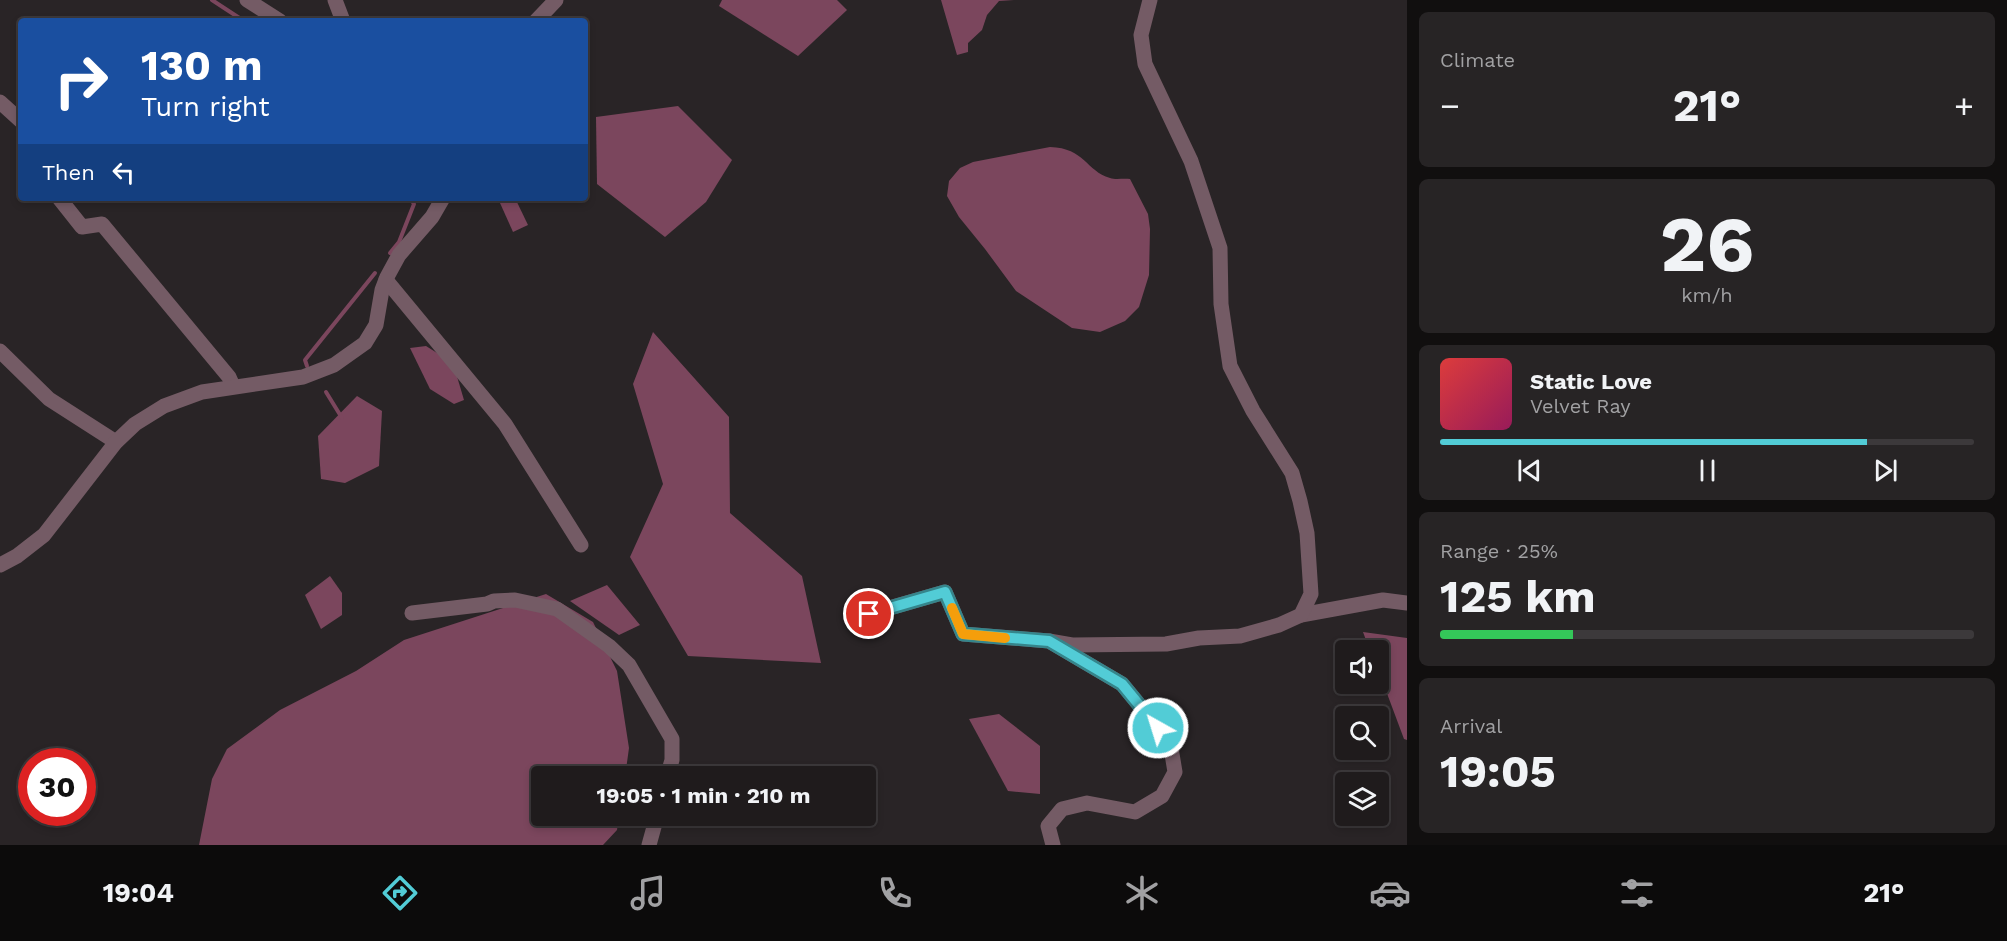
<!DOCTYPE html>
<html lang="en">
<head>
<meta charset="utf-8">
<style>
	body { margin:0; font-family:"Work Sans",sans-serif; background:#272425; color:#f1f3f6; height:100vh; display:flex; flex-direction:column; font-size:22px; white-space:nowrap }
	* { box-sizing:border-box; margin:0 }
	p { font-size:20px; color:#a1a1a3 }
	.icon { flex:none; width:33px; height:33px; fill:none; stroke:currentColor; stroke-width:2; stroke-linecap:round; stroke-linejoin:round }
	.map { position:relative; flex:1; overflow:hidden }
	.panel { display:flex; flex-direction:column; gap:12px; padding:12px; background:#110f0f; width:600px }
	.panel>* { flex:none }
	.banner { position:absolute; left:18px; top:18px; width:570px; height:183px; border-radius:6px; box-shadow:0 3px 9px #0003,0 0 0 2px #3c393b; background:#1a4fa0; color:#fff; overflow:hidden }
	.tools { position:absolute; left:1335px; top:640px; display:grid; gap:12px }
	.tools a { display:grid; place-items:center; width:54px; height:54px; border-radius:6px; background:#1f1b1c; box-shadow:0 3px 9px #0003,0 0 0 2px #3c393b; font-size:30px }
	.speed { position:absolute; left:18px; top:748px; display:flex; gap:12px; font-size:30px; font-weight:700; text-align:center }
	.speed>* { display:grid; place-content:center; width:78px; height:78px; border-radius:50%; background:#1f1b1c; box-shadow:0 3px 9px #0003,0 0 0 2px #3c393b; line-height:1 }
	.speed .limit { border:9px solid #d22; background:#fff; color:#111 }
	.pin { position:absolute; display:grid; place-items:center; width:51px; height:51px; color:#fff; margin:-26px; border:3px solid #fff; border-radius:50%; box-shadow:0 2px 6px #0007 }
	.me { position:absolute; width:66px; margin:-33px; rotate:321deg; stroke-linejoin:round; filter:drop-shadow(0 0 4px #0008) }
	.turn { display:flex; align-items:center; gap:21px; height:126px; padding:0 24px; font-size:27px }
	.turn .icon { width:78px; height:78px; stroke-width:2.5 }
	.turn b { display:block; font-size:42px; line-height:51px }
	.then { display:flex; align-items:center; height:57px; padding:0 24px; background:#0003; gap:12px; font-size:22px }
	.big { font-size:45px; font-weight:700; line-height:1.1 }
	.panel .tile { flex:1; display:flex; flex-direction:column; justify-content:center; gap:9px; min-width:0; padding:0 21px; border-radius:9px; background:#272425 }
	.panel .dial { align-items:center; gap:0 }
	.dial b { font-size:78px; line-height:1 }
	.song { display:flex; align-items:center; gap:18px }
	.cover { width:72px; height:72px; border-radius:9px; background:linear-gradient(135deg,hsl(0 70% 55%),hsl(330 70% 35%)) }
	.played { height:6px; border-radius:3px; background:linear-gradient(90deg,#52ccd6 80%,#3c393b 80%) }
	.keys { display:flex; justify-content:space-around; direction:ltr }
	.heat { display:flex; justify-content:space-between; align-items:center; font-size:33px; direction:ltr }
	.charge { height:9px; border-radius:4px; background:linear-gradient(90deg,#34c759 25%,#3c393b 0) }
	.trip { position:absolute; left:531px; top:766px; width:345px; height:60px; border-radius:6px; background:#1f1b1c; box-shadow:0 3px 9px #0003,0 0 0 2px #3c393b; font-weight:700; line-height:60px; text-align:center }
	.tabs { display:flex; height:96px; justify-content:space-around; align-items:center; background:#0c0b0b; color:#a1a1a3 }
	.tabs .icon { width:42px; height:42px }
	.tabs .current { color:#52ccd6 }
	.tabs b { font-size:27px; color:#f1f3f6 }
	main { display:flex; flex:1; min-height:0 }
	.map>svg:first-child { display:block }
	.water { fill:#7b465d }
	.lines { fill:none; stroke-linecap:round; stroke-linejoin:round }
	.stream { stroke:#7b465d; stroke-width:4 }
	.minor { stroke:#745b65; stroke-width:15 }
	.route-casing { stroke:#35858b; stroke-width:15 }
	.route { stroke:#52ccd6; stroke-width:10 }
	.slow { stroke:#f59e0b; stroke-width:10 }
</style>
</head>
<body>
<main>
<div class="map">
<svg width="1407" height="845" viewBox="0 0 1407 845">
	<rect width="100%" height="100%" fill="#292426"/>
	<g class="water">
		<polygon points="722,0 837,0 847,10 798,56 719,6"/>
		<polygon points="941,0 1014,0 999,1 987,15 982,30 968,43 968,52 957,55"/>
		<polygon points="678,106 732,160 706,202 665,237 597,184 596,117"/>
		<path d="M1050 147C1085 148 1086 171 1110 178 1116 180 1123 178 1130 179L1148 214 1150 229 1149 275 1139 307 1125 321 1100 332 1072 328 1016 291 985 249 959 217 947 196 949 181 960 168 973 162Z"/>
		<polygon points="505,198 515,198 528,225 513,232 500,203"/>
		<polygon points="653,332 729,417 730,513 802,576 821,663 688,656 630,557 663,484 633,384"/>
		<polygon points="426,346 453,363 464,400 454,404 430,389 410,348"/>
		<polygon points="357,396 382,411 379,466 345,483 321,479 318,436"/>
		<polygon points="330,576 342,593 342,615 321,629 305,595"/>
		<polygon points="607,585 640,625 619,635 570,601"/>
		<polygon points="546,594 593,622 617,671 629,748 625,777 542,777 542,816 619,816 617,830 603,845 199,845 212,779 227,749 280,710 356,671 404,640"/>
		<polygon points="1363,632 1407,638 1407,740 1404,739 1379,672 1378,651 1370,651"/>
		<polygon points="999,714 1040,746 1040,794 1008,791 969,719"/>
	</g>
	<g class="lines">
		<g class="stream">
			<polyline points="212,0 244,21"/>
			<polyline points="390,253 399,242 414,204 410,198"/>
			<polyline points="307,366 305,360 375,273"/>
			<polyline points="326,392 342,418"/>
		</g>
		<g class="minor">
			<polyline points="247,0 280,21"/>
			<polyline points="335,0 343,21"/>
			<polyline points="536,21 556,0"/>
			<polyline points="0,102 21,121"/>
			<polyline points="59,198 82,227 102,224 229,377 233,386"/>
			<polyline points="386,280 505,424 581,545"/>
			<polyline points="0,351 49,399 116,442"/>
			<polyline points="0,565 17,556 44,535 116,442 135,424 164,406 202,392 303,377 334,365 365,343 376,325 382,290 387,277 399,255 432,217 443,198"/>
			<polyline points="412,613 487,604 494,601 515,600 557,609 609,646 629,665 672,739 672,760 667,777"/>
			<polyline points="1301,615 1383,600 1407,603"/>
			<polyline points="851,619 945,592 963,634 1049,641 1122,684 1170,742 1175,772 1162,796 1135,812 1087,803 1062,809 1048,826 1053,845"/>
			<polyline points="1049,641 1072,645 1166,644 1199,638 1240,636 1279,625 1301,615 1311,594 1307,533 1300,501 1292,473 1253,411 1230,366 1221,304 1220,248 1191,161 1145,64 1141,35 1150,0"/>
			<polyline points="649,845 657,816"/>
		</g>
	</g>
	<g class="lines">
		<g class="route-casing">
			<polyline id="route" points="869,614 945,592 963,634 1049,641 1122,684 1158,728"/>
		</g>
		<use href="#route" class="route"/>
		<polyline class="slow" points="952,608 963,634 1005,638"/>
	</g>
</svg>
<div class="tools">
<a><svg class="icon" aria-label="sound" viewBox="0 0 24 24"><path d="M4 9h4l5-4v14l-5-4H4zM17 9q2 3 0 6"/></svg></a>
<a><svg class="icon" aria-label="search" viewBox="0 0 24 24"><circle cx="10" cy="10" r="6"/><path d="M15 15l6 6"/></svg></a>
<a><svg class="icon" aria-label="layers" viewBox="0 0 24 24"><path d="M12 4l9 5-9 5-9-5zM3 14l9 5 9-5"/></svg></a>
</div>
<div class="speed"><div class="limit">30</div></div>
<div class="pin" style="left:869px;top:614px;background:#d93025"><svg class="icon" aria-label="arrive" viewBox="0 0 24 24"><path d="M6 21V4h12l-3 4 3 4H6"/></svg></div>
<svg class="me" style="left:1158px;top:728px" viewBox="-20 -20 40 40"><circle r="17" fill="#52ccd6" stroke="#fff" stroke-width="3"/><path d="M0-11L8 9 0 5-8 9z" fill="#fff"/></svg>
<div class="trip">19:05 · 1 min · 210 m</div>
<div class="banner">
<div class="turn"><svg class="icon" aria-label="right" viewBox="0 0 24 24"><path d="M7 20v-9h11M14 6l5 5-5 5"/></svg><div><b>130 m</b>Turn right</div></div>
<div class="then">Then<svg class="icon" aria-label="left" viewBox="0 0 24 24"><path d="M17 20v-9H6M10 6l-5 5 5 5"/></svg></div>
</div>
</div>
<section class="panel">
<div class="tile"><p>Climate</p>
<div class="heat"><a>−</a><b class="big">21°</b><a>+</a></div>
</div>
<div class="tile dial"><b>26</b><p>km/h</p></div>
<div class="tile">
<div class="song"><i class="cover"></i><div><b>Static Love</b><p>Velvet Ray</p></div></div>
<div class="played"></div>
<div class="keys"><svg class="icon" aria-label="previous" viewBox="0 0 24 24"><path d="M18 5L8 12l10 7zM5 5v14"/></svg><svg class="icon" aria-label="pause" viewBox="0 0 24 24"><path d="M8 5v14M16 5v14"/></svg><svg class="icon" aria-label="next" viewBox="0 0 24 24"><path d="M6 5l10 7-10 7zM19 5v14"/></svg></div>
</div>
<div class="tile"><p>Range · 25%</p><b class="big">125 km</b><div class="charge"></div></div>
<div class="tile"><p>Arrival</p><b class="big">19:05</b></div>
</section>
</main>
<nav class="tabs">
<b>19:04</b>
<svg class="icon current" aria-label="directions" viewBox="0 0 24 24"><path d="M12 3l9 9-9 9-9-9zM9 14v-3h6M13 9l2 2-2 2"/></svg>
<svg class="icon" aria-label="music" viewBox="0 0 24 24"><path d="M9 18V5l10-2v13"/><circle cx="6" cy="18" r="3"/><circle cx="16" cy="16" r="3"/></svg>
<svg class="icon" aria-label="phone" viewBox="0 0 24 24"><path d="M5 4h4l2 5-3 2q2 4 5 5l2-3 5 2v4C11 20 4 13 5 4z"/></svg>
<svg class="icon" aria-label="climate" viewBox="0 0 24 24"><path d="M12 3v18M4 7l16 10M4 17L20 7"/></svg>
<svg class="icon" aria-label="car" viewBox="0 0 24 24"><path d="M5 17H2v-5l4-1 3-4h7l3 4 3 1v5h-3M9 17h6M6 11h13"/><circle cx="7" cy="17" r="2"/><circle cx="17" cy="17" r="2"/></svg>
<svg class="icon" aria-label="filters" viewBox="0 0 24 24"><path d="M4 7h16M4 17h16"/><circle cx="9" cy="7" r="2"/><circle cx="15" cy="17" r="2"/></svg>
<b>21°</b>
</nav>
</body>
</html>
